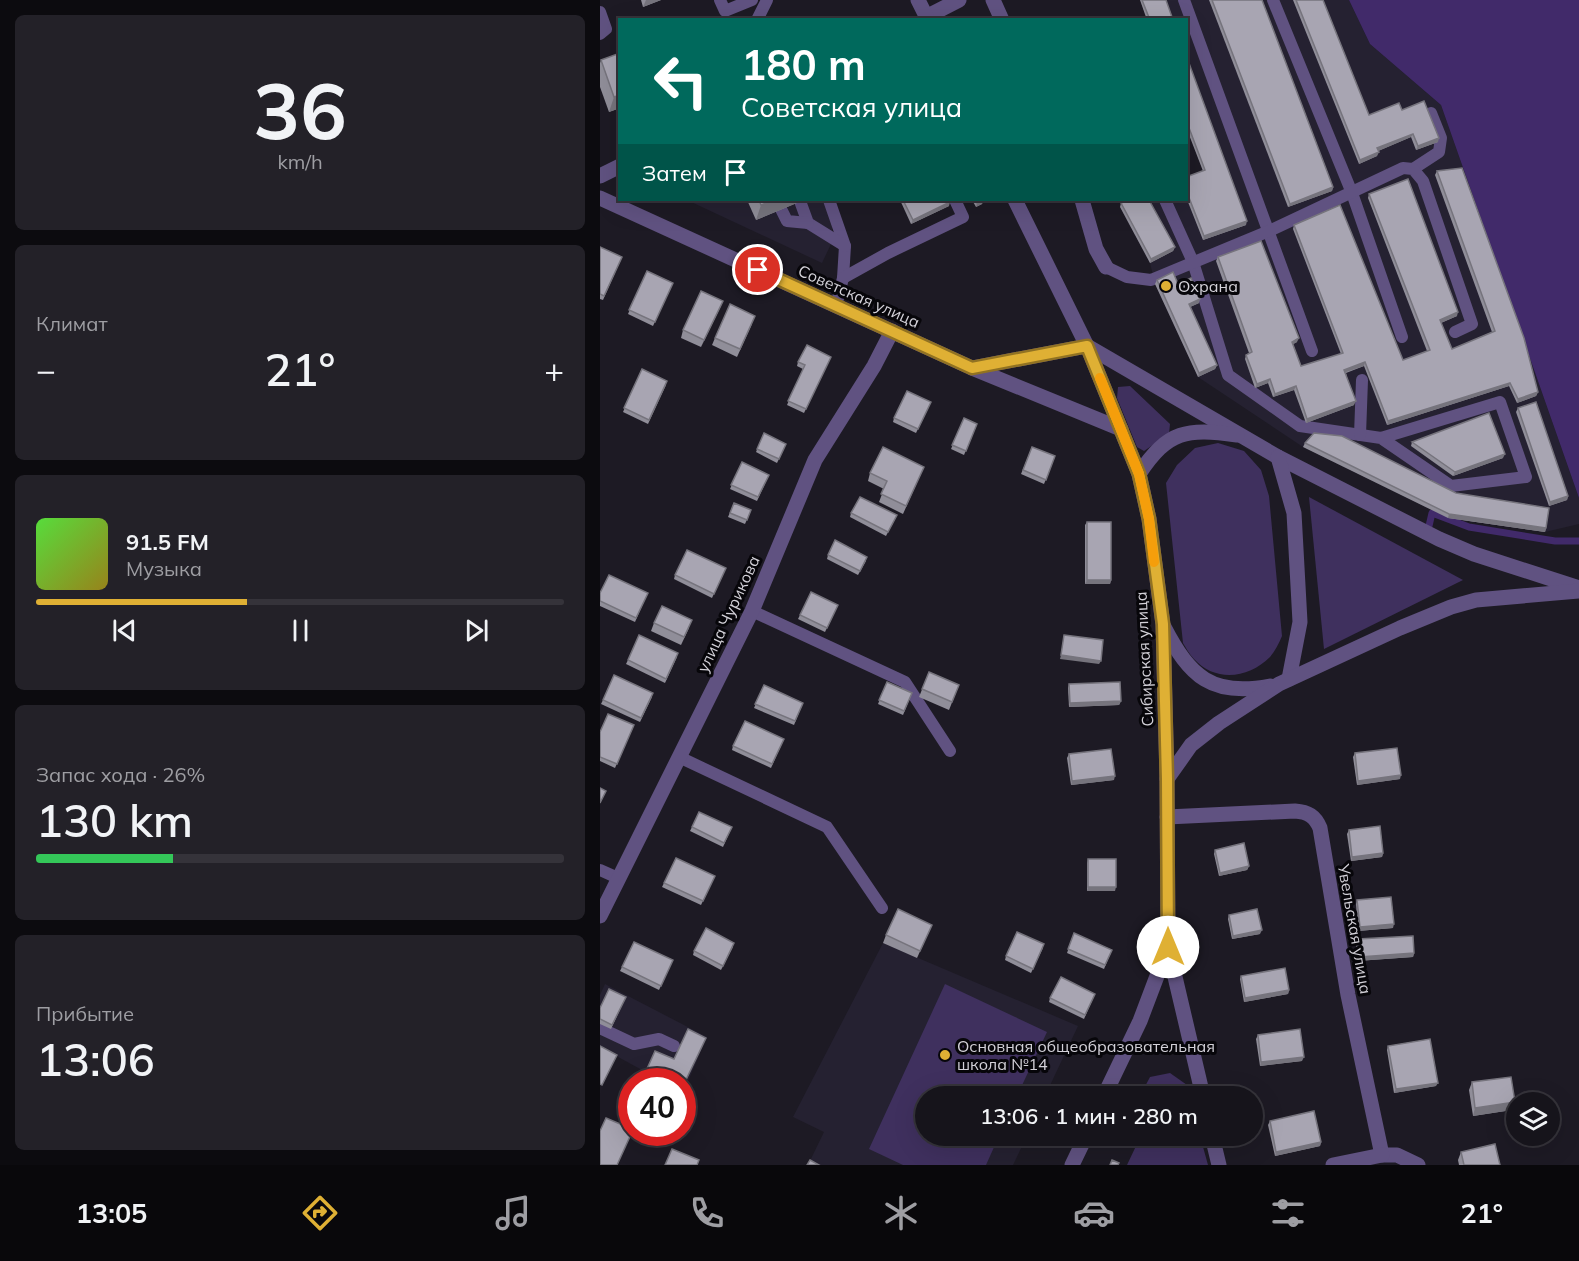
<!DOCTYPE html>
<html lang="ru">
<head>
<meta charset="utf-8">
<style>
	body { margin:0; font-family:Mulish,sans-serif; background:#232128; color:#f1f3f6; height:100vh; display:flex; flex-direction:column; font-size:22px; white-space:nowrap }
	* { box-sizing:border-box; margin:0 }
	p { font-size:20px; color:#9e9ea3 }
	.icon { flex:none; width:33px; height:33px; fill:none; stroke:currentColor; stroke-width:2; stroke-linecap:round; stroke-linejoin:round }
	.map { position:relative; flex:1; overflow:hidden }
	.sheet { display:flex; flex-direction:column; gap:15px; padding:15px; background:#0c0b0f; width:600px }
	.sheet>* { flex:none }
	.hud { position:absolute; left:18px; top:18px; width:570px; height:183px; border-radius:0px; box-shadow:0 6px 24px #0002,0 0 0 2px #35333a; background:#00695c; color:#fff; overflow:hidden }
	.tools { position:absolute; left:906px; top:1092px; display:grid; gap:12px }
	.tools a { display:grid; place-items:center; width:54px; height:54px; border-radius:50%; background:#16141b; box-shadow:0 6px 24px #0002,0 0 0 2px #35333a; font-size:30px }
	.speed { position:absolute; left:18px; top:1068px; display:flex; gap:12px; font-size:30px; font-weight:700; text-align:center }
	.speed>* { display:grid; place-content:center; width:78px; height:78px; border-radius:50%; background:#16141b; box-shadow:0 6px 24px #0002,0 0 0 2px #35333a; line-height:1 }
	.speed .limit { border:9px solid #d22; background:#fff; color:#111 }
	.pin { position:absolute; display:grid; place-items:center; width:51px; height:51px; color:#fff; margin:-26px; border:3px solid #fff; border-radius:50%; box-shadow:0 2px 6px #0007 }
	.me { position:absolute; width:66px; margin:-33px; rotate:0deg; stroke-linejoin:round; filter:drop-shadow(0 0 4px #0008) }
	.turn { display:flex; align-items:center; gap:21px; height:126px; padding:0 24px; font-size:27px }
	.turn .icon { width:78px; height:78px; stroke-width:2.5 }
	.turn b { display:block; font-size:42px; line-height:51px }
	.then { display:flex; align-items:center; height:57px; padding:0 24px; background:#0003; gap:12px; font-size:22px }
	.big { font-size:45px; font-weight:600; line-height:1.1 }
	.sheet .widget { flex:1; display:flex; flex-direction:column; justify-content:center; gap:9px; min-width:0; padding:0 21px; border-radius:9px; background:#232128 }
	.sheet .dial { align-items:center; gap:0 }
	.dial b { font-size:78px; line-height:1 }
	.song { display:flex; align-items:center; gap:18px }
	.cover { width:72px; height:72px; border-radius:9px; background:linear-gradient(135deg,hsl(110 70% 55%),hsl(50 70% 35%)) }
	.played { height:6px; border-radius:3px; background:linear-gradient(90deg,#dfb034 40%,#35333a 40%) }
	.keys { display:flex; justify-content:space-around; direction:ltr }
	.heat { display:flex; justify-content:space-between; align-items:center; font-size:33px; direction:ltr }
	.charge { height:9px; border-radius:4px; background:linear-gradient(90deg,#34c759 26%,#35333a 0) }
	.trip { position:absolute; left:315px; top:1086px; width:348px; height:60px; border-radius:30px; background:#16141b; box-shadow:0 6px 24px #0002,0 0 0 2px #35333a; font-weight:600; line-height:60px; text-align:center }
	.tabs { display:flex; height:96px; justify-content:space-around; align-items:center; background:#09080b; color:#9e9ea3 }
	.tabs .icon { width:42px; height:42px }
	.tabs .selected { color:#dfb034 }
	.tabs b { font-size:27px; color:#f1f3f6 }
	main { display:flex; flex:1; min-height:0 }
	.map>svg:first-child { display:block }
	.built { fill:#252131 }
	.green { fill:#3f305e }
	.water { fill:#412a6a }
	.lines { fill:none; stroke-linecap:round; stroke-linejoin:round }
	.stream { stroke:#412a6a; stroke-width:7 }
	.service { stroke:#605281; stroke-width:12 }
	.minor { stroke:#605281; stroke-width:15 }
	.tertiary { stroke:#605281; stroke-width:15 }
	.wall { fill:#908e99 }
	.shaded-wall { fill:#76747d }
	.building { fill:#a8a5b2; stroke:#76747d; stroke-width:1.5 }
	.route-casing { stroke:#917222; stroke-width:15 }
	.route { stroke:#dfb034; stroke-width:10 }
	.slow { stroke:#f59e0b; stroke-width:10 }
	.poi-dot { fill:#dfb034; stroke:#07060a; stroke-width:2 }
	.labels { text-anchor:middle; stroke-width:6; stroke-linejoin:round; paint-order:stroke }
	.poi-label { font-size:16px; fill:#d3d1d8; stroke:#07060a; text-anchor:start }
	.street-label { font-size:16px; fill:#d3d1d8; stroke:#07060a }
</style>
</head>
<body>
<main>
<section class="sheet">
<div class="widget dial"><b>36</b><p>km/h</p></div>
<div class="widget"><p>Климат</p>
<div class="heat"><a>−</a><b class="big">21°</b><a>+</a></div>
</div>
<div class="widget">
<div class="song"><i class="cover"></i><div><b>91.5 FM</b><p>Музыка</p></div></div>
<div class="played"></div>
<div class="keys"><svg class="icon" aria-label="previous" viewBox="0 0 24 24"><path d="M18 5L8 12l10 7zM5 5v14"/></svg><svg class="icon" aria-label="pause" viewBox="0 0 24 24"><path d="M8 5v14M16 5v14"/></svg><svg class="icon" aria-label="next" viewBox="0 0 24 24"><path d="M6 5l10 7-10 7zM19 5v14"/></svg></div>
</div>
<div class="widget"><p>Запас хода · 26%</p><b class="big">130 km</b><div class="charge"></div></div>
<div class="widget"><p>Прибытие</p><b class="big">13:06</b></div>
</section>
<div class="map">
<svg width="979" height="1165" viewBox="0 0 979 1165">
	<rect width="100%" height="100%" fill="#1d1a24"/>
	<g class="built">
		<polygon points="540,0 749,0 770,44 841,105 979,498 979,524 945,532 848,518 703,447 598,377 555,284 550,263 520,207 535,200 586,200 587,181 604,174 587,127 586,20 547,19"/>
		<polygon points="87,200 235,200 231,244 222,263"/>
		<polygon points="283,943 478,1026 445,1096 326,1096 326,1136 427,1136 413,1165 208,1165 224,1132 193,1117"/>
		<polygon points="5,984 107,1037 83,1093 82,1082 62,1081 0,1047 0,995"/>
	</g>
	<g class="green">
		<polygon points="530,386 570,424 569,434 544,451 537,447 517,398 518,387"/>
		<path d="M618 443 644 451 661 470 669 496 682 636C679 643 675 651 670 657 649 678 616 683 594 659 590 655 586 648 583 643L566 483 577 465 595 448Z"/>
		<polygon points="709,497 863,580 724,649"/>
		<polygon points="345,984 447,1032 417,1096 326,1096 326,1136 399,1136 386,1165 303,1165 269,1149"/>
		<polygon points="570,1073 587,1085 590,1096 540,1096 550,1077"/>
		<polygon points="521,1136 600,1136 608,1165 527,1165 536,1146"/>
	</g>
	<polygon class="water" points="749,0 979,0 979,498 841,105 770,44"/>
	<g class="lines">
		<polyline class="stream" points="829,526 832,513 869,527 955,541 979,541"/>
		<g class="service">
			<polyline points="120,0 125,11 152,0"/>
			<polyline points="584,0 712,351"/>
			<polyline points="673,0 752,193 802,337"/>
			<polyline points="0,12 6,29 0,34"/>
			<polyline points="157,20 167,0"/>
			<polyline points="813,169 839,152 841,138 831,113"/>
			<polyline points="229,200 245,246 243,278 236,306"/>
			<polyline points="565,200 593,262 628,375 700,426 781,438 900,402 926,477 851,486 781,438"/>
			<polyline points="200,201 208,223 245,246"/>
			<polyline points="181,209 187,221 208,223"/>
			<polyline points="506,267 527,277 551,280 669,231 803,168 813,169 823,181 872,324 855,332"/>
			<polyline points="243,278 288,253 363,217 355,200"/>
			<polyline points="760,435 762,380"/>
			<polyline points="152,611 305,682 350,751"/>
			<polyline points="79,757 227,827 282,908"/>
			<polyline points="0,870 18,878"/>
			<polyline points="0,1028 34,1044 59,1039 74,1046"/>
		</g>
		<g class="minor">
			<polyline points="393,0 402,20"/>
			<polyline points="326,17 359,0"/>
			<polyline points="482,200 496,249 506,267"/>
			<path d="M567 817 695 811C708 812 715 816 720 828L748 995 782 1155H797L818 1165"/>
			<polyline points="0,916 152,611 215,460 274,366 292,331"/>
			<polyline points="568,947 603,1096"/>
			<polyline points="612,1136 619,1165"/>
			<polyline points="733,1165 782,1155"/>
		</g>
		<g class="tertiary">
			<polyline points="318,0 328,20"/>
			<polyline points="0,176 20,166"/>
			<polyline points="0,198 372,368 521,429"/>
			<polyline points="415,200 487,346 539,474 549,519 563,625 567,779 568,947 540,1021 504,1096"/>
			<polyline points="372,368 487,346 678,457 839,539 874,554 979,588"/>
			<polyline points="678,457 694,513 700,622 689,679"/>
			<path d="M539 474C568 430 587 428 637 435"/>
			<path d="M564 627C590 677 612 697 670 686"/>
			<polyline points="567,779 591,745 619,723 679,684 800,628 851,607 876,600 979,591"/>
			<polyline points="472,1165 486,1136"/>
		</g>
	</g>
	<g class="wall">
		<polygon points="41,0 61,0 43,7"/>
		<polygon points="540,0 566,0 573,20 547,20"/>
		<polygon points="609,0 662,0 733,187 732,191 688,207"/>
		<polygon points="693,0 723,0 769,115 802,110 838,142 816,150 811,137 778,151 777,156 759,164"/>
		<polygon points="20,53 20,108 9,112 0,87 0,63 1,60"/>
		<polygon points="586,55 646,225 603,240 586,197 586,177 603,171 586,127"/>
		<polygon points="837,171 938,392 936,396 917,403 909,386 787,425 764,366 746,373 754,405 706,423 694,390 673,397 668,383 655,388 645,359 646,355 649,353 616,261 618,257 697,342 693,344 701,366 741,354 693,229 694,225 803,360 827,351 768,198 769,194 857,316 841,323 852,349 892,332 835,175"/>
		<polygon points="147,200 204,200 156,220"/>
		<polygon points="300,200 349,200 349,206 311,224"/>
		<polygon points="372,200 383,200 382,204 376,207"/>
		<polygon points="521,203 575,247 573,251 550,263 520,207"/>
		<polygon points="0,247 22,257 3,300 0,299"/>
		<polygon points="47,271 73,283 53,326 28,314"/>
		<polygon points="557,280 578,284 599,303 590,307 617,365 615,369 598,377 555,284"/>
		<polygon points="123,301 101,347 81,338 83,330"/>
		<polygon points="152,324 137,357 112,345 115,338"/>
		<polygon points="229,361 204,413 187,405 203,369 197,366 198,362"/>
		<polygon points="42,369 66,385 48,424 23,412"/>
		<polygon points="331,402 316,433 293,422 294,418"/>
		<polygon points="918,408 968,496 967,500 949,506 916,412"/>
		<polygon points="364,418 377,424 364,455 351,449"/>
		<polygon points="164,433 186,444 177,463 156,452"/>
		<polygon points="812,442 903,458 853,476 811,446"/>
		<polygon points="705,443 856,493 946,528 945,532 848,518 703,447"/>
		<polygon points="432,447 455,456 444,484 421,474"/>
		<polygon points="142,462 169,475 157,501 130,489"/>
		<polygon points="324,467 303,514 279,502 284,489 268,481 270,473"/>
		<polygon points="134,503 151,510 145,524 128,517"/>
		<polygon points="251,513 297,515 286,536 250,517"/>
		<polygon points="487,522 511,580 510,584 485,584 485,525"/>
		<polygon points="228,555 266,561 258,575 227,559"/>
		<polygon points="126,568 112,598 74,579 75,575"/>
		<polygon points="0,593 46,597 35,622 0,606"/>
		<polygon points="238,605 225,632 198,619 200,615"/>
		<polygon points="54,623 89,628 81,645 51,631"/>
		<polygon points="77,657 65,683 26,664 28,660"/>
		<polygon points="329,672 359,685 349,710 319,697"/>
		<polygon points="287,682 312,693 303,715 278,704"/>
		<polygon points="469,684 521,701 519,705 469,707 468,688"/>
		<polygon points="164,685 203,703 194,725 154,708"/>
		<polygon points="52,697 40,722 1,704 3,700"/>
		<polygon points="34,725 15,768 0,761 0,732"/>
		<polygon points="184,739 171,768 132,750 133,746"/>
		<polygon points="755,753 800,779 757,785 753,757"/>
		<polygon points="469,754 514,780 471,785 467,758"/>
		<polygon points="92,827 132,827 123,847 90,831"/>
		<polygon points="749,830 783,853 782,857 751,861 747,834"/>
		<polygon points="615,850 649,866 647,870 619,876 614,854"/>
		<polygon points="488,859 515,891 487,891 487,863"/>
		<polygon points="113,880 101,905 62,887 64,883"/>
		<polygon points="757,900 793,928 758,931 756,904"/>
		<polygon points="629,915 660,934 632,939 628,919"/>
		<polygon points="332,925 317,958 283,943 286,935"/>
		<polygon points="474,933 512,950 504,969 467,953"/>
		<polygon points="758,939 814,953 813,957 757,961 756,943"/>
		<polygon points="133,947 121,970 93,955 94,951"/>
		<polygon points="443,948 431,973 405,960 406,956"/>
		<polygon points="71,964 59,990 20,971 22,967"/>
		<polygon points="641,976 689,990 688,994 644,1002 640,979"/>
		<polygon points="495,994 484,1019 449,1002 450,998"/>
		<polygon points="24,1001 11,1029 0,1024 0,1008"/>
		<polygon points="658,1035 702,1061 660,1066 656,1039"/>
		<polygon points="104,1042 82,1088 82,1082 64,1082 45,1073 55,1051 74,1059"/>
		<polygon points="788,1046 836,1086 794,1093 787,1050"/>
		<polygon points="872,1082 912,1110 873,1116 869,1090"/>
		<polygon points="670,1121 721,1142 720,1146 675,1156 668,1125"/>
		<polygon points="861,1152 900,1165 859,1165 858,1160"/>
	</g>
	<g class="shaded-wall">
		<polygon points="46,0 61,0 43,7"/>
		<polygon points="20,95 20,108 9,112 14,97"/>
		<polygon points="813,134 811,137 776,152 777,148"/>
		<polygon points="839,138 838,142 816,150 818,146"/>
		<polygon points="779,152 777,156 759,164 760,160"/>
		<polygon points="733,187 732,191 688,207 690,204"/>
		<polygon points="174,200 204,200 156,220 161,205"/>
		<polygon points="384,200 382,204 376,207 377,203"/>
		<polygon points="350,202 349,206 311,224 313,220"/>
		<polygon points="647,221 646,225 603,240 604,236"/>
		<polygon points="575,247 573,251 550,263 551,259"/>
		<polygon points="600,299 599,303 588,308 589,304"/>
		<polygon points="123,301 120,308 101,347 104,340"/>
		<polygon points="858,312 857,316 838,324 840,320"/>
		<polygon points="699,338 697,342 690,346 692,342"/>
		<polygon points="765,362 764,366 743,373 744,370"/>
		<polygon points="617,365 615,369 598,377 599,373"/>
		<polygon points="670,379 668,383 655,388 657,384"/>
		<polygon points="910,383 909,386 787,425 788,421"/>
		<polygon points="696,386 694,390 673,397 675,394"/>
		<polygon points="938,392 936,396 917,403 918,399"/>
		<polygon points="756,401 754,405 706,423 707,419"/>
		<polygon points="905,454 903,458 853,476 855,472"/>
		<polygon points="968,496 967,500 949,506 950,502"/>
		<polygon points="849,514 946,528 945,532 848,518"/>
		<polygon points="487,580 511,580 510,584 485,584"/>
		<polygon points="461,655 501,661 499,664 460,659"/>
		<polygon points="521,701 519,705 469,707 470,703"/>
		<polygon points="801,775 800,779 757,785 758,781"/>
		<polygon points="515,776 514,780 471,785 472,781"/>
		<polygon points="783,853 782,857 751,861 752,857"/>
		<polygon points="649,866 647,870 619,876 620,873"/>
		<polygon points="488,887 516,887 515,891 487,891"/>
		<polygon points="794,924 793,928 758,931 760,927"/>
		<polygon points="662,930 660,934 632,939 633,936"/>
		<polygon points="814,953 813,957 757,961 759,957"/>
		<polygon points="689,990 688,994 644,1002 645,998"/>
		<polygon points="704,1057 702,1061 660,1066 661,1062"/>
		<polygon points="838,1083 836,1086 794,1093 796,1089"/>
		<polygon points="915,1102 912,1110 873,1116 875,1108"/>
		<polygon points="721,1142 720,1146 675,1156 676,1152"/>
	</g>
	<g class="building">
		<polygon points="542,0 566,0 573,20 550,20"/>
		<polygon points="612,0 662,0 733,187 690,204"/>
		<polygon points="696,0 723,0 769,115 799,103 802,110 824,101 839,138 818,146 813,134 777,148 779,152 760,160"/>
		<polygon points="20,53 20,95 14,97 1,60"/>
		<polygon points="586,55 647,221 604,236 586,190 586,177 605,170 586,120"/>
		<polygon points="862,168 924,338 938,392 918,399 910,383 788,421 765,362 744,370 756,401 707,419 696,386 675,394 670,379 657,384 646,355 652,352 618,257 661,241 699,338 692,342 701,366 743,353 694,225 740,205 803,360 830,350 769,194 808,179 858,312 840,320 852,349 895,331 837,171"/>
		<polygon points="159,200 174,200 161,205"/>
		<polygon points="303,200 349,200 350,202 313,220"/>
		<polygon points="375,200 384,200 377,203"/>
		<polygon points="529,200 549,200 575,247 551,259 521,203"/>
		<polygon points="0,247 22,257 4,296 0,294"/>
		<polygon points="47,271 73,283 55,322 29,310"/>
		<polygon points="573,272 578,284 591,278 600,299 589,304 617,365 599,373 557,280"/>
		<polygon points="101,291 123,301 104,340 83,330"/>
		<polygon points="130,304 155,316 140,349 115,338"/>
		<polygon points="207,345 231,357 206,409 188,401 205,365 198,362"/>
		<polygon points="42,369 67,381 49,420 24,408"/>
		<polygon points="307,391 331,402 318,429 294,418"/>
		<polygon points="936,402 968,496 950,502 918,408"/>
		<polygon points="889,413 905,454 855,472 812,442"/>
		<polygon points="364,418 377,424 366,451 352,445"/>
		<polygon points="164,433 186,444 179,459 157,449"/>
		<polygon points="714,433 742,436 856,493 949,508 946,528 849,514 705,443"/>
		<polygon points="283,447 324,467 306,506 281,494 287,481 270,473"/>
		<polygon points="432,447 455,456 446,480 423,470"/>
		<polygon points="142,462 169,475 158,497 131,485"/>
		<polygon points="260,497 297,515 288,532 251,513"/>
		<polygon points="134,503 151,510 147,520 130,513"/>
		<rect x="487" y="522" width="24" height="58"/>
		<polygon points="235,540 267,557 260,571 228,555"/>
		<polygon points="87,550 126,568 114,594 75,575"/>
		<polygon points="9,575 48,593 36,618 0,601 0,593"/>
		<polygon points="211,592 238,605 227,628 200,615"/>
		<polygon points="62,606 92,620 84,637 54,623"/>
		<polygon points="39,635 78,653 66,679 28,660"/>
		<polygon points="464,635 503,640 501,661 461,655"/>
		<polygon points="329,672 359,685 352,702 322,689"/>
		<polygon points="14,675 53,693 41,718 3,700"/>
		<polygon points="287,682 312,693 304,711 279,700"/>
		<polygon points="520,682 521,701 470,703 469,684"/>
		<polygon points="164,685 203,703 195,721 155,704"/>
		<polygon points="8,714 34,725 17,764 0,757 0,732"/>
		<polygon points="145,721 184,739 172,764 133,746"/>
		<polygon points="797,748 801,775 758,781 755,753"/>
		<polygon points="511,749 515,776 472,781 469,754"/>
		<polygon points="0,788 6,791 0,803"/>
		<polygon points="99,812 132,827 124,843 92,827"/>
		<polygon points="780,826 783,853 752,857 749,830"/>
		<polygon points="644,843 649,866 620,873 615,850"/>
		<polygon points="76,858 115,876 103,901 64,883"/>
		<rect x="488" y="859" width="28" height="28"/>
		<polygon points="791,897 794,924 760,927 757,900"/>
		<polygon points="298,909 332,925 320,951 286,935"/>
		<polygon points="657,909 662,930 633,936 629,915"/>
		<polygon points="106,928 134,943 123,966 94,951"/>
		<polygon points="417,932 444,944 433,969 406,956"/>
		<polygon points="474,933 512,950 505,965 468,949"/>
		<polygon points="813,936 814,953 759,957 758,939"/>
		<polygon points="34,942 73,960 61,986 22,967"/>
		<polygon points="685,968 689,990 645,998 641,976"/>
		<polygon points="461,977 495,994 485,1015 450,998"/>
		<polygon points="9,989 26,997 12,1025 0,1019 0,1008"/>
		<polygon points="88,1029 106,1038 83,1086 82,1082 74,1082 47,1069 55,1051 74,1059"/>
		<polygon points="700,1029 704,1057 661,1062 658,1035"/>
		<polygon points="830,1039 838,1083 796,1089 788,1046"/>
		<polygon points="0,1046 17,1055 2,1085 0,1084"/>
		<polygon points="911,1077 915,1102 875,1108 872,1082"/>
		<polygon points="714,1111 721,1142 676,1152 670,1121"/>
		<polygon points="6,1118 32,1129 32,1132 17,1165 0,1165 0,1131"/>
		<polygon points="895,1144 900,1165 864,1165 861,1152"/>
		<polygon points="72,1149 99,1160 97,1165 65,1165"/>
		<polygon points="210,1160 219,1165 207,1165"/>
		<polygon points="512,1160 519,1163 518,1165 510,1165"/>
	</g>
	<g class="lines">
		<g class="route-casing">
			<polyline id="route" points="158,270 372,368 487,346 539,474 549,519 563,624 567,779 568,947"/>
		</g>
		<use href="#route" class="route"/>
		<polyline class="slow" points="500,378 539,474 549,519 554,562"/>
	</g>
	<g class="poi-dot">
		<circle cx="566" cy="286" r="6"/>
		<circle cx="345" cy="1055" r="6"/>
	</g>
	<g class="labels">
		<g class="poi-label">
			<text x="578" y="292">Охрана</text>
			<text x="357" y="1052">Основная общеобразовательная<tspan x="357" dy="18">школа №14</tspan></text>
		</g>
		<g class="street-label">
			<text transform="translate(259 296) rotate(24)" y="6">Советская улица</text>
			<text transform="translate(128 614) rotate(-65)" y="6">улица Чурикова</text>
			<text transform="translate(544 659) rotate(-93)" y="6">Сибирская улица</text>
			<text transform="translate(755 929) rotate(80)" y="6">Увельская улица</text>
		</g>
	</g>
</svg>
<div class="tools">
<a><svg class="icon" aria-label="layers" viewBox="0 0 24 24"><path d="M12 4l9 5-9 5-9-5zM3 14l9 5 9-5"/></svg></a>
</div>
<div class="speed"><div class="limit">40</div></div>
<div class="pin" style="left:158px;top:270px;background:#d93025"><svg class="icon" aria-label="arrive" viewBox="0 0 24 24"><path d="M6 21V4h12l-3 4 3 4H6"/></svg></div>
<svg class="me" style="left:568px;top:947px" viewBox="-20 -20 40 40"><circle r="19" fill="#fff"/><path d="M0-13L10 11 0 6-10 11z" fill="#dfb034"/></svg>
<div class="trip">13:06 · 1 мин · 280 m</div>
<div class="hud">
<div class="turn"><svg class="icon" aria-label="left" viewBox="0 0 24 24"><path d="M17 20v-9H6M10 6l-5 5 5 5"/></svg><div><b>180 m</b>Советская улица</div></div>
<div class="then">Затем<svg class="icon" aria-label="arrive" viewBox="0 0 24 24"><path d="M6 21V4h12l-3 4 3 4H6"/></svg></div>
</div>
</div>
</main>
<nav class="tabs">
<b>13:05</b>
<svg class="icon selected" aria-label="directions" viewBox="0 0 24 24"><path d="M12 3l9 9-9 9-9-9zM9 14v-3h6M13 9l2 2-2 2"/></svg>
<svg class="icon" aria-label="music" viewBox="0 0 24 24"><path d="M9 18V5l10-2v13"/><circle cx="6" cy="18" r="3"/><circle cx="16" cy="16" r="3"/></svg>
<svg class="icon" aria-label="phone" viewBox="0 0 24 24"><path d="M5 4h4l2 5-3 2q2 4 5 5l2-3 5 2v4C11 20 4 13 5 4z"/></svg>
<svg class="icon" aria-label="climate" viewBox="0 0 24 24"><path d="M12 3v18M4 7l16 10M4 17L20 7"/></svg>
<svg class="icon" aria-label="car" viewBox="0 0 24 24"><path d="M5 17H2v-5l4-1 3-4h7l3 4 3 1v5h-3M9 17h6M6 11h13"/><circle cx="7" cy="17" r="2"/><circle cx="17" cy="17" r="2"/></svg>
<svg class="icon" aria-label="filters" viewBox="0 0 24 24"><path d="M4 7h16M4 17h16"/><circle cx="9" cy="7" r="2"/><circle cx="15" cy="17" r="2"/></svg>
<b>21°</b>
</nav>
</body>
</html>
